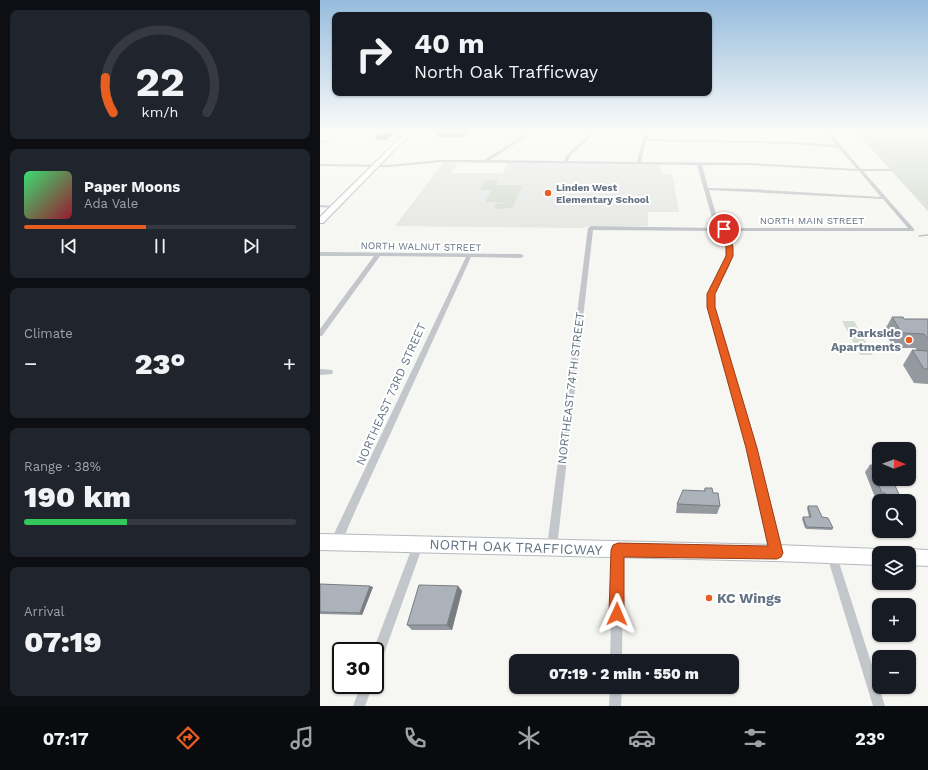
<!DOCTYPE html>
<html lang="en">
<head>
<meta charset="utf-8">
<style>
	body { margin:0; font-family:"Work Sans",sans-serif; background:#20242c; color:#f1f3f6; height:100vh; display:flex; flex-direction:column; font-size:15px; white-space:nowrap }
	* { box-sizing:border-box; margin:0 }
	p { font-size:13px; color:#9ea1a6 }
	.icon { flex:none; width:22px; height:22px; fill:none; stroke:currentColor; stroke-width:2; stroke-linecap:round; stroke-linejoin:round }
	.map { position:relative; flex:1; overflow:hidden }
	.sheet { display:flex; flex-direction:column; gap:10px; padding:10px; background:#0d0f14; width:320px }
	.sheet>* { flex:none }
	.top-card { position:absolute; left:12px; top:12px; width:380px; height:84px; border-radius:8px; box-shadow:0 1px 3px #0004; background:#171b24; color:#f1f3f6; overflow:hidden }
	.needle { width:26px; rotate:91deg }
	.tools { position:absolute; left:552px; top:442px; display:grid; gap:8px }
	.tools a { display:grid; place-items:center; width:44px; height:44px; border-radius:8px; background:#171b24; box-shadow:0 1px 3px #0004; font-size:20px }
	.speed { position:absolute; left:12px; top:642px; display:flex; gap:8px; font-size:20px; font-weight:700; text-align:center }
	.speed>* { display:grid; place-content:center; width:52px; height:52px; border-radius:50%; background:#171b24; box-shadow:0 1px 3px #0004; line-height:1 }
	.speed .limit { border:2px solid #111; border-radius:6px; background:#fff; color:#111 }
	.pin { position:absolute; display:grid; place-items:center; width:34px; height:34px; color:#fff; margin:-17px; border:2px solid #fff; border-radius:50%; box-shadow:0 1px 4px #0007 }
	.me { position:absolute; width:44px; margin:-22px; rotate:1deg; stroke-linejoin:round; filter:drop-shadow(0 0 3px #0008) }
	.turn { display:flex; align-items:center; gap:14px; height:84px; padding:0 16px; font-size:18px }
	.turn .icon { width:52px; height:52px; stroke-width:2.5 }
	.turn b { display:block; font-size:28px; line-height:34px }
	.big { font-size:30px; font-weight:800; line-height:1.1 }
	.sheet .card { flex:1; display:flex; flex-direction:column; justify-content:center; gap:6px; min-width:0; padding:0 14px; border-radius:8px; background:#20242c }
	.sheet .dial { align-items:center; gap:0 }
	.dial svg { height:104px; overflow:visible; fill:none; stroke:#363941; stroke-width:7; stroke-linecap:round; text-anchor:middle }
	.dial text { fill:#f1f3f6; stroke:none }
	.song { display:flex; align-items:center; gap:12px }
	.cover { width:48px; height:48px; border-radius:6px; background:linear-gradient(135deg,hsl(140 70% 55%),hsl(350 70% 35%)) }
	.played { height:4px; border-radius:2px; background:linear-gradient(90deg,#e85d20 45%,#363941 45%) }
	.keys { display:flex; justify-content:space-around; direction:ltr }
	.heat { display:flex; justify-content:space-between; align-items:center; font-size:22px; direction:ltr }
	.charge { height:6px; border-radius:3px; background:linear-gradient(90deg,#34c759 38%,#363941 0) }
	.trip { position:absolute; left:189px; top:654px; width:230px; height:40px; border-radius:8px; background:#171b24; box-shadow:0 1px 3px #0004; font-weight:800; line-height:40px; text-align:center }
	.menu { display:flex; height:64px; justify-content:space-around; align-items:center; background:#090b0e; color:#9ea1a6 }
	.menu .icon { width:28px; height:28px }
	.menu .on { color:#e85d20 }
	.menu b { font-size:18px; color:#f1f3f6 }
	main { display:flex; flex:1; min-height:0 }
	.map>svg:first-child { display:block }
	.built { fill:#e6e8e6 }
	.green { fill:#d6ddd3 }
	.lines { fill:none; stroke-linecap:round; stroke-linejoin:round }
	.stream { stroke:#bcc7cd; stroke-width:1.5 }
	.secondary-casing { stroke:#b5babf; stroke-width:2 }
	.minor { fill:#c3c6ca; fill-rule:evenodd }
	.tertiary { fill:#c3c6ca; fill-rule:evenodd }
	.secondary { fill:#fff; fill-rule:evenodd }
	.wall { fill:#93999f }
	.shaded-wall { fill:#787d82 }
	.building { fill:#abb2b9; stroke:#787d82 }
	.route { fill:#e85d20; stroke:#973c15 }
	.poi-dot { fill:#e85d20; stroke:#fff; stroke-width:1.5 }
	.labels { text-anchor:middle; stroke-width:4; stroke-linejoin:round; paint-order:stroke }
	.far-poi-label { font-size:10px; font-weight:bold; fill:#647384; stroke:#fff; text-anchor:start }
	.far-street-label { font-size:10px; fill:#647384; stroke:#fff }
	.poi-label { font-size:12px; font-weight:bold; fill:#647384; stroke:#fff; text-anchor:end }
	.street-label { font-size:12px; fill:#647384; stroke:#fff }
	.near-street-label { font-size:14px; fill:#647384; stroke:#fff }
	.near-poi-label { font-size:14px; font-weight:bold; fill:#647384; stroke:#fff; text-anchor:start }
</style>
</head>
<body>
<main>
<section class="sheet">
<div class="card dial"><svg viewBox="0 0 100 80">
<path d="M14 69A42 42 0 1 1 86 69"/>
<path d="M14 69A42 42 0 0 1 8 42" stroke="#e85d20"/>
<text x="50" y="56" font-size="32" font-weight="700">22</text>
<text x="50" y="72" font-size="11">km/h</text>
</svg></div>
<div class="card">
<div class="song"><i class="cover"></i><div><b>Paper Moons</b><p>Ada Vale</p></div></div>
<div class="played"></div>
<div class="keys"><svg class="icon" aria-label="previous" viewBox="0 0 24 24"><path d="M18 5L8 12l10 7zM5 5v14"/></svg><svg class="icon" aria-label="pause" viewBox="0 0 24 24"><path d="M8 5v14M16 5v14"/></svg><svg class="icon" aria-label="next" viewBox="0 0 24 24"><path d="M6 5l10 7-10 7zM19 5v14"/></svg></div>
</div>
<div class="card"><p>Climate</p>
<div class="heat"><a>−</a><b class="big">23°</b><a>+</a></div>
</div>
<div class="card"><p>Range · 38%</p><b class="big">190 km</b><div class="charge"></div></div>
<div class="card"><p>Arrival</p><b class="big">07:19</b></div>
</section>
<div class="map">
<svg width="608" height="706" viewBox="0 0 608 706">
	<rect width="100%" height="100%" fill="#f6f6f2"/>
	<polygon class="built" points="123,163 138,163 131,173 183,173 187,163 340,165 342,174 352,174 359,212 328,212 328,226 268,226 263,228 75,226"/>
	<g class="green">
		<polygon points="536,132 608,133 608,211"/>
		<polygon points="166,180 178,180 176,185 203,185 192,208 178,209 174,207 176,204 193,203 165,202 172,190 159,190"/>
		<polygon points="522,321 534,321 553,355 540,355"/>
	</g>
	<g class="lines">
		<polyline class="stream" points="599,236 608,235"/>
		<g class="secondary-casing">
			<g id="secondary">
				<polygon points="88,130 94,130 3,223 0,223 0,217"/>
				<polygon points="0,534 457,545 559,549 565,553 559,553 559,565 457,561 0,550"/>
				<polygon points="589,549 608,550 608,566 589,565 589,553 583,553"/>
			</g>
		</g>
		<g class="minor">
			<path d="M213 130H217L170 160 244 161 247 155 273 130H277L250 156 248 161 317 162 325 130H329L327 139 476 142 517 145 512 140 507 130H511L516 140 541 169H570L572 170 570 171H543L594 229V231H407L412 244 413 254 409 267 395 292 394 307 435 448 462 553 461 557 457 558 453 557 452 553 427 448 388 307 389 292 403 267 407 254 406 244 402 231 273 230 237 547 236 551 232 552 228 551 227 547 268 228 271 226 395 228 377 165 120 162 69 167 0 166V164L69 165 120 160H164ZM326 141 476 144 519 148 537 169 430 163 321 162ZM382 165H430L539 171 561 197 430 189 388 188ZM389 190 430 192 563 199 588 228H400Z"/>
			<polygon points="9,140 9,142 0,143 0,141"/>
			<polygon points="0,205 15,206 17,207 15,208 0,207"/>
			<polygon points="0,252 201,254 204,256 201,258 151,257 36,509 20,546 16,547 12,546 11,542 12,538 146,257 60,256 2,336 0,336 0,329 54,256 0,256"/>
			<polygon points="0,369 12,370 13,372 12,374 0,375"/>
			<polygon points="98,540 102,541 103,545 61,662 59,666 55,668 55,651 53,651 93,545 94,541"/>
			<polygon points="298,545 302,546 303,550 302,661 290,661 293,550 294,546"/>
			<polygon points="512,551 516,552 517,556 565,706 553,706 507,556 508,552"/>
			<polygon points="41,685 53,685 45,706 33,706"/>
			<polygon points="290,687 302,687 301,706 289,706"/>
		</g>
		<polygon class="tertiary" points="542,130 608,130 608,132 544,131"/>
		<use href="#secondary" class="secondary"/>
	</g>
	<g class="wall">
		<polygon points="77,130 66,140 56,140 55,136"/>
		<polygon points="120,130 149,130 143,137 118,137 117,133"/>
		<polygon points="572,317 584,319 608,319 608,384 594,383 583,365 592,350 597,350 595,348 574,348 564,331"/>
		<polygon points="550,465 582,501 560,501 560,500 556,500 545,472"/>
		<polygon points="385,488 393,493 400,506 397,514 356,513 357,504 384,491"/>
		<polygon points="488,506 502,517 513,528 512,530 487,529 485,528 482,519 483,517 489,517 487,508"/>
		<polygon points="589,515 593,525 589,529"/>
		<polygon points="0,584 53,587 42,615 0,614"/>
		<polygon points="138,586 142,591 132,630 92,630 87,625"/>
	</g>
	<g class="shaded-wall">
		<polygon points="70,130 77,130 66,140 64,136"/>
		<polygon points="145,130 149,130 143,137 142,133"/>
		<polygon points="50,586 53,587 42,615 40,613"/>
		<polygon points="138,586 142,591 132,630 127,625"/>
	</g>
	<g class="building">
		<polygon points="61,130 70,130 64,136 55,136"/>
		<polygon points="120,130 145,130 142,133 117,133"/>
		<polygon points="572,317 583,317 584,319 608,319 608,339 604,334 582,333"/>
		<polygon points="592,350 608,351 608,369 604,369"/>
		<polygon points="550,465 559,466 559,479 572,479 582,501 568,501 565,493 562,493"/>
		<polygon points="385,488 392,488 393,493 398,493 400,506 357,504 363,490 385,491"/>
		<polygon points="488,506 497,506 502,517 508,518 513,528 488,527 486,526 483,517 491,517"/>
		<polygon points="589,515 593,525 589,525"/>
		<polygon points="0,584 50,586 40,613 0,612"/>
		<polygon points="99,585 138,586 127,625 87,625"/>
	</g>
	<linearGradient id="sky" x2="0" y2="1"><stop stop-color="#96bcdd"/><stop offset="0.57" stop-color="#fbfbf9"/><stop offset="1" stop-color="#fbfbf9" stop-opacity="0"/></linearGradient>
	<rect width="608" height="229" fill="url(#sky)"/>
	<polygon class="route" points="404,227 407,229 413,247 413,256 395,294 395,307 437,448 463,553 461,557 457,559 304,557 304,614 302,619 297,621 292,619 289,614 291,550 293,545 298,543 448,546 426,448 387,307 387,294 406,256 406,247 401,229"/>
	<g class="poi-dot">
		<circle cx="228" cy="193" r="4"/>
		<circle cx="589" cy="340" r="4"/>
		<circle cx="389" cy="598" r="4"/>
	</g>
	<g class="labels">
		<g class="far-poi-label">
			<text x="236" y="191">Linden West<tspan x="236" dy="12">Elementary School</tspan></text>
		</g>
		<g class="far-street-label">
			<text x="492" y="224">NORTH MAIN STREET</text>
			<text transform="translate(101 246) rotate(1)" y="4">NORTH WALNUT STREET</text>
		</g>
		<g class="poi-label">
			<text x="581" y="337">Parkside<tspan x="581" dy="14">Apartments</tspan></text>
		</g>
		<g class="street-label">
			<text transform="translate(251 388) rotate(-83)" y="4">NORTHEAST 74TH STREET</text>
			<text transform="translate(71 394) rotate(-66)" y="4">NORTHEAST 73RD STREET</text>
		</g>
		<g class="near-street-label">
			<text transform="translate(196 547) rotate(2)" y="5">NORTH OAK TRAFFICWAY</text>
		</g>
		<g class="near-poi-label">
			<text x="397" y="603">KC Wings</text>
		</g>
	</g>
</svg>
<div class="tools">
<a><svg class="needle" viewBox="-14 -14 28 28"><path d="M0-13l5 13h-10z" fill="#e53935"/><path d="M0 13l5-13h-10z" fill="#9ea1a6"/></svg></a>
<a><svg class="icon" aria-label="search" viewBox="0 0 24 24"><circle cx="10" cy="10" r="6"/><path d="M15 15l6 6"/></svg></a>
<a><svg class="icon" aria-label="layers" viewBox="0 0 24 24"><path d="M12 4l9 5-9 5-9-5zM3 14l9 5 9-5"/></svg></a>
<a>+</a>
<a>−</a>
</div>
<div class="speed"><div class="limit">30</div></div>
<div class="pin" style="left:404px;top:229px;background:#d93025"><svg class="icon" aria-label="arrive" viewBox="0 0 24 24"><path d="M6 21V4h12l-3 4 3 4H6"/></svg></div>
<svg class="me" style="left:297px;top:614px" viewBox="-20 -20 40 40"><path d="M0-17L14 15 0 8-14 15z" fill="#e85d20" stroke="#fff" stroke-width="4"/></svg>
<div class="trip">07:19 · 2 min · 550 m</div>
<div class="top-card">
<div class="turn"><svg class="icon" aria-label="right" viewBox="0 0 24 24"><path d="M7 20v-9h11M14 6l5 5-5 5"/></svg><div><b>40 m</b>North Oak Trafficway</div></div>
</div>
</div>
</main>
<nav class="menu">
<b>07:17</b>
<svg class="icon on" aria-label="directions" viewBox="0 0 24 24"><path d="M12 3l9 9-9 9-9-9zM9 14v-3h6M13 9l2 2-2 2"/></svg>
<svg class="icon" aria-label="music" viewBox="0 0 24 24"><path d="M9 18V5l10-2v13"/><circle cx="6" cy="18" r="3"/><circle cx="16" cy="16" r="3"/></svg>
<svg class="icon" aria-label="phone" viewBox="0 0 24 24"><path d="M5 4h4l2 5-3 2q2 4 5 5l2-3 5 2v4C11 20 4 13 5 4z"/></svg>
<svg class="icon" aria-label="climate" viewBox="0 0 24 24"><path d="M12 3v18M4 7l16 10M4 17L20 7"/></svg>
<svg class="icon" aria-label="car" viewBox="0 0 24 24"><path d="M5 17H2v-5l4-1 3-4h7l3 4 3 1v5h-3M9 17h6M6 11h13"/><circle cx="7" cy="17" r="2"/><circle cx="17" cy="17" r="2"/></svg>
<svg class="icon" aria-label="filters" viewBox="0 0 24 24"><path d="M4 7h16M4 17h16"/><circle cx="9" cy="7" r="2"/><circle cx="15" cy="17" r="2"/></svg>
<b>23°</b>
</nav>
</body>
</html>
